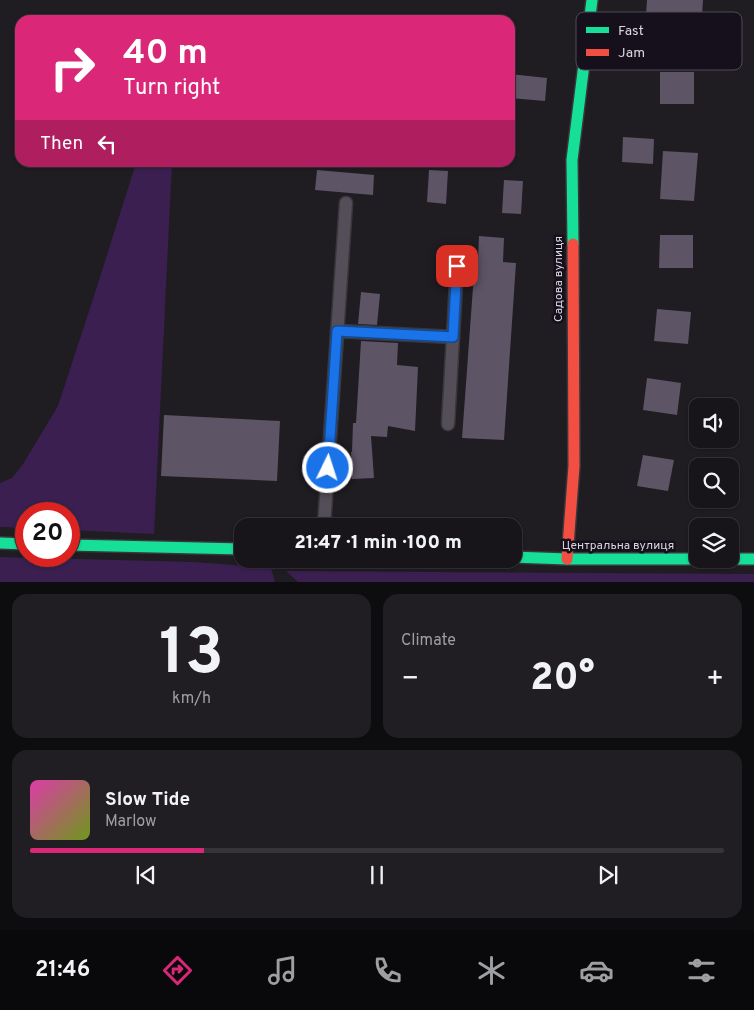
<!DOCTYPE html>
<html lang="en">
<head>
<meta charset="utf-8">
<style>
	body { margin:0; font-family:Overpass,sans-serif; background:#201e23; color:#f1f3f6; height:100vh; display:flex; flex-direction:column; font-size:19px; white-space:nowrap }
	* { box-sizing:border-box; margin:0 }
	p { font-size:16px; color:#9e9fa2 }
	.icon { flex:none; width:28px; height:28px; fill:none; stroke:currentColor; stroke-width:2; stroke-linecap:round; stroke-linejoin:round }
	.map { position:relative; height:582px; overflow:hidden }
	.details { display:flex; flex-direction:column; gap:12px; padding:12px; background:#0d0c0e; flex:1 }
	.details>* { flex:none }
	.guide { position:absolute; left:15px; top:15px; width:500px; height:152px; border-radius:15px; box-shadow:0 1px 4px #0004,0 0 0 1px #363439; background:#db2777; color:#fff; overflow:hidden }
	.fabs { position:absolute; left:689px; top:398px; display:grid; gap:10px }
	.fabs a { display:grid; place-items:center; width:50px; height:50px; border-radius:10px; background:#17151a; box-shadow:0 1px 4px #0004,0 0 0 1px #363439; font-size:25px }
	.speed { position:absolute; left:15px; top:502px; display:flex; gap:10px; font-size:25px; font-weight:700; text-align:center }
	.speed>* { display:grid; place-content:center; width:65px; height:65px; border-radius:50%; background:#17151a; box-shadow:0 1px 4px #0004,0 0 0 1px #363439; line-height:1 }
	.speed .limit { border:8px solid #d22; background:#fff; color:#111 }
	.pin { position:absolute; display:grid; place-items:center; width:42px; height:42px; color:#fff; margin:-21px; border-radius:10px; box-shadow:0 2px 8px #0006 }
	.me { position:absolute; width:55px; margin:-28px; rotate:4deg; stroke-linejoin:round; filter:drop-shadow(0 0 4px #0008) }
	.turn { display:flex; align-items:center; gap:18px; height:105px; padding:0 25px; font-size:22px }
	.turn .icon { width:65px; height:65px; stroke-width:2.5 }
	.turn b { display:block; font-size:35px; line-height:42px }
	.then { display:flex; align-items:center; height:48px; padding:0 25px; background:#0003; gap:10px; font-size:19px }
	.big { font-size:38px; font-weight:800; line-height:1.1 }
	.details .widget { flex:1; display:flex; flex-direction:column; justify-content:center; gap:8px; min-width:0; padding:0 18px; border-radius:15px; background:#201e23 }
	.details .dial { align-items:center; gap:0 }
	.dial b { font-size:65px; line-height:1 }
	.song { display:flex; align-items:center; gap:15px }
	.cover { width:60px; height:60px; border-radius:8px; background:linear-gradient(135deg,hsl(320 70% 55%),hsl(80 70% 35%)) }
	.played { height:5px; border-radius:2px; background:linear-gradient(90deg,#db2777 25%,#363439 25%) }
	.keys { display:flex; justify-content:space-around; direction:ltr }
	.heat { display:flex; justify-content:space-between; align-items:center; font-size:28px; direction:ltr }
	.details .tiles { flex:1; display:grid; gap:12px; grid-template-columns:1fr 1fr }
	.widget:last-child { grid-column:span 2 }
	.trip { position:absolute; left:234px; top:518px; width:288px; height:50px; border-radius:15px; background:#17151a; box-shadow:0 1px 4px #0004,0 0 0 1px #363439; font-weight:800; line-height:50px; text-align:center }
	.dock { display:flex; height:80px; justify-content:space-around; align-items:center; background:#09080a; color:#9e9fa2 }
	.dock .icon { width:35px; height:35px }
	.dock .on { color:#db2777 }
	.dock b { font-size:22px; color:#f1f3f6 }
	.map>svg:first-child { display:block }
	.green { fill:#3a1f50 }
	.building { fill:#5d5466 }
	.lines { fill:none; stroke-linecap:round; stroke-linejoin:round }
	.lane-casing { stroke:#39373b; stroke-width:15 }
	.fast-casing { stroke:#39373b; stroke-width:14 }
	.jam-casing { stroke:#39373b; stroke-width:14 }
	.lane { stroke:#544e59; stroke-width:12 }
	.fast { stroke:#16e098; stroke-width:11 }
	.jam { stroke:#f24e42; stroke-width:11 }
	.route-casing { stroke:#114b97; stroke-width:12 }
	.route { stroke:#1a73e8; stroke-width:9 }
	.labels { text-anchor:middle; stroke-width:5; stroke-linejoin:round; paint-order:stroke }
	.street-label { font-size:12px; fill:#d9d5de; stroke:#16101c }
	.key { fill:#16101c; stroke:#504b56; stroke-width:1 }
	.key-label { font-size:14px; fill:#d9d5de }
</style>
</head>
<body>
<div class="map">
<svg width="754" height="583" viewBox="0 0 754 583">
	<rect width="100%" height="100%" fill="#1f1c22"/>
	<g class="green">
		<polygon points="136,163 172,163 154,534 69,530 69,514 26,514 26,528 0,527 0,483 12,478 23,464 58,406 94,296"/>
		<polygon points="0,557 194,562 271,568 275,582 0,583"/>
		<polygon points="286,571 754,574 754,582 299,583"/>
	</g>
	<g class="building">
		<polygon points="647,0 703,0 701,32 645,29"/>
		<rect x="660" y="72" width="34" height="32"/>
		<polygon points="510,74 547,78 545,101 510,98"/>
		<polygon points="623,137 654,139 653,164 622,162"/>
		<polygon points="663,151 698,153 694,201 660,199"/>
		<polygon points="317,170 374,175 373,195 315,190"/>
		<polygon points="429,170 448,171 446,204 427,202"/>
		<polygon points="504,180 523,181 521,214 502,213"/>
		<polygon points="660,235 693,235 693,268 659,268"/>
		<polygon points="479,236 504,238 503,262 516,263 504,440 462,438 475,260 478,260"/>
		<polygon points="361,292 380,294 377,325 358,324"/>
		<polygon points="657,309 691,312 688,344 654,341"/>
		<polygon points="361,341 398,343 397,365 418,367 415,431 388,426 387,437 371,436 374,478 352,479 351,452 352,452 353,423 356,423"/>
		<polygon points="647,378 681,383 677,415 643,410"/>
		<polygon points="164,415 280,421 277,481 161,476"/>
		<polygon points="643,455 674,460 668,491 637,486"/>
	</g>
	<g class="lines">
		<g class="lane-casing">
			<g id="lane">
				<polyline points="337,331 453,337"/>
				<polyline points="448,424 457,266"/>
				<polyline points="324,526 346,203"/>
			</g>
		</g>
		<g class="fast-casing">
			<g id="fast">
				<polyline points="573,244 572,160 592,0"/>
				<polyline points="0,543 26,544"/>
				<polyline points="69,545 242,549"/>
				<polyline points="512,557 567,559 754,559"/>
			</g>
		</g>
		<g class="jam-casing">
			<polyline id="jam" points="567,559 574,466 573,244"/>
		</g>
		<use href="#lane" class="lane"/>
		<use href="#fast" class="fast"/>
		<use href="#jam" class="jam"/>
	</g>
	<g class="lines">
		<g class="route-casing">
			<polyline id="route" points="328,468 337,331 453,337 457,266"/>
		</g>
		<use href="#route" class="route"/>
	</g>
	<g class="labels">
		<g class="street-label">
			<text transform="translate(558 279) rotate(-90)" y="4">Садова вулиця</text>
			<text x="618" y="549">Центральна вулиця</text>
		</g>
	</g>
	<rect x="576" y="12" width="166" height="58" rx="8" class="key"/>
	<rect x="586" y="27" width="23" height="6" fill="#16e098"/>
	<rect x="586" y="49" width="23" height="7" fill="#f24e42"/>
	<g class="key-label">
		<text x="618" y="35">Fast</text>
		<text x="618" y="57">Jam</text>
	</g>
</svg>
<div class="fabs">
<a><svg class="icon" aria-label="sound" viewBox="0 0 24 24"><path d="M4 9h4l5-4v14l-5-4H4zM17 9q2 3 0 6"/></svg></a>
<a><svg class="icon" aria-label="search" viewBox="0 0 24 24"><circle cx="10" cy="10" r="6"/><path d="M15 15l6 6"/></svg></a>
<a><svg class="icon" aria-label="layers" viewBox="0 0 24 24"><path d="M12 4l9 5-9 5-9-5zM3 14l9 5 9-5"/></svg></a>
</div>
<div class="speed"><div class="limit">20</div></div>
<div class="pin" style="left:457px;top:266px;background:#d93025"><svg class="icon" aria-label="arrive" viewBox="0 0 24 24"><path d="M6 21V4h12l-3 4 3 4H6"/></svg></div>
<svg class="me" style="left:328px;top:468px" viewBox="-20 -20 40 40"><circle r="17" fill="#1a73e8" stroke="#fff" stroke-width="3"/><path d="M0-11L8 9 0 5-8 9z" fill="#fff"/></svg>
<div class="trip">21:47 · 1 min · 100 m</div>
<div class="guide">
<div class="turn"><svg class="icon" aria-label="right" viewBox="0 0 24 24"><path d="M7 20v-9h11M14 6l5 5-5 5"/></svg><div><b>40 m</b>Turn right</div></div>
<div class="then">Then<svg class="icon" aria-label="left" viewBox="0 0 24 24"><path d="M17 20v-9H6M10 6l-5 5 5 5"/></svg></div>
</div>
</div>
<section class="details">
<div class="tiles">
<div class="widget dial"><b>13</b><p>km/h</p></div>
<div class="widget"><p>Climate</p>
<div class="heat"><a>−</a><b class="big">20°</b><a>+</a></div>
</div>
<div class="widget">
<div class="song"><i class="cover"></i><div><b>Slow Tide</b><p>Marlow</p></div></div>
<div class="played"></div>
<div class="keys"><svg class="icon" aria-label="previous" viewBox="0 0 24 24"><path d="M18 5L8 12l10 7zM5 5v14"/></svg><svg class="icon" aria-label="pause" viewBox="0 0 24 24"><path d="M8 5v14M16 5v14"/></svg><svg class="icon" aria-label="next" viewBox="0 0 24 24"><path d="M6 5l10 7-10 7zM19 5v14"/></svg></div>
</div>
</div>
</section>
<nav class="dock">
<b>21:46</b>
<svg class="icon on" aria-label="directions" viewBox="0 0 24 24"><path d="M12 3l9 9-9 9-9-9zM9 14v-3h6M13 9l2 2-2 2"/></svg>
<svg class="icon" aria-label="music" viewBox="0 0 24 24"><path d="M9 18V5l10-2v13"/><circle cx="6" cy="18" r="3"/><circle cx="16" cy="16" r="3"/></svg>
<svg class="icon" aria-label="phone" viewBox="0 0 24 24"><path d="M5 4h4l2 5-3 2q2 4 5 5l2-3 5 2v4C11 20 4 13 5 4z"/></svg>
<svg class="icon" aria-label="climate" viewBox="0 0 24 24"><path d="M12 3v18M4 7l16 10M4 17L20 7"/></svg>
<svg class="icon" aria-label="car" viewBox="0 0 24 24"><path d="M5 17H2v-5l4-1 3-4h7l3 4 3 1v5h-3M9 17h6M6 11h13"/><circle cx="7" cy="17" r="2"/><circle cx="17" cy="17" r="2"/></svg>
<svg class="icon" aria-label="filters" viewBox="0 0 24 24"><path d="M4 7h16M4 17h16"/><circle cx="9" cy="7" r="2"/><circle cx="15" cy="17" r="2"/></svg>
</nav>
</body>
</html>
